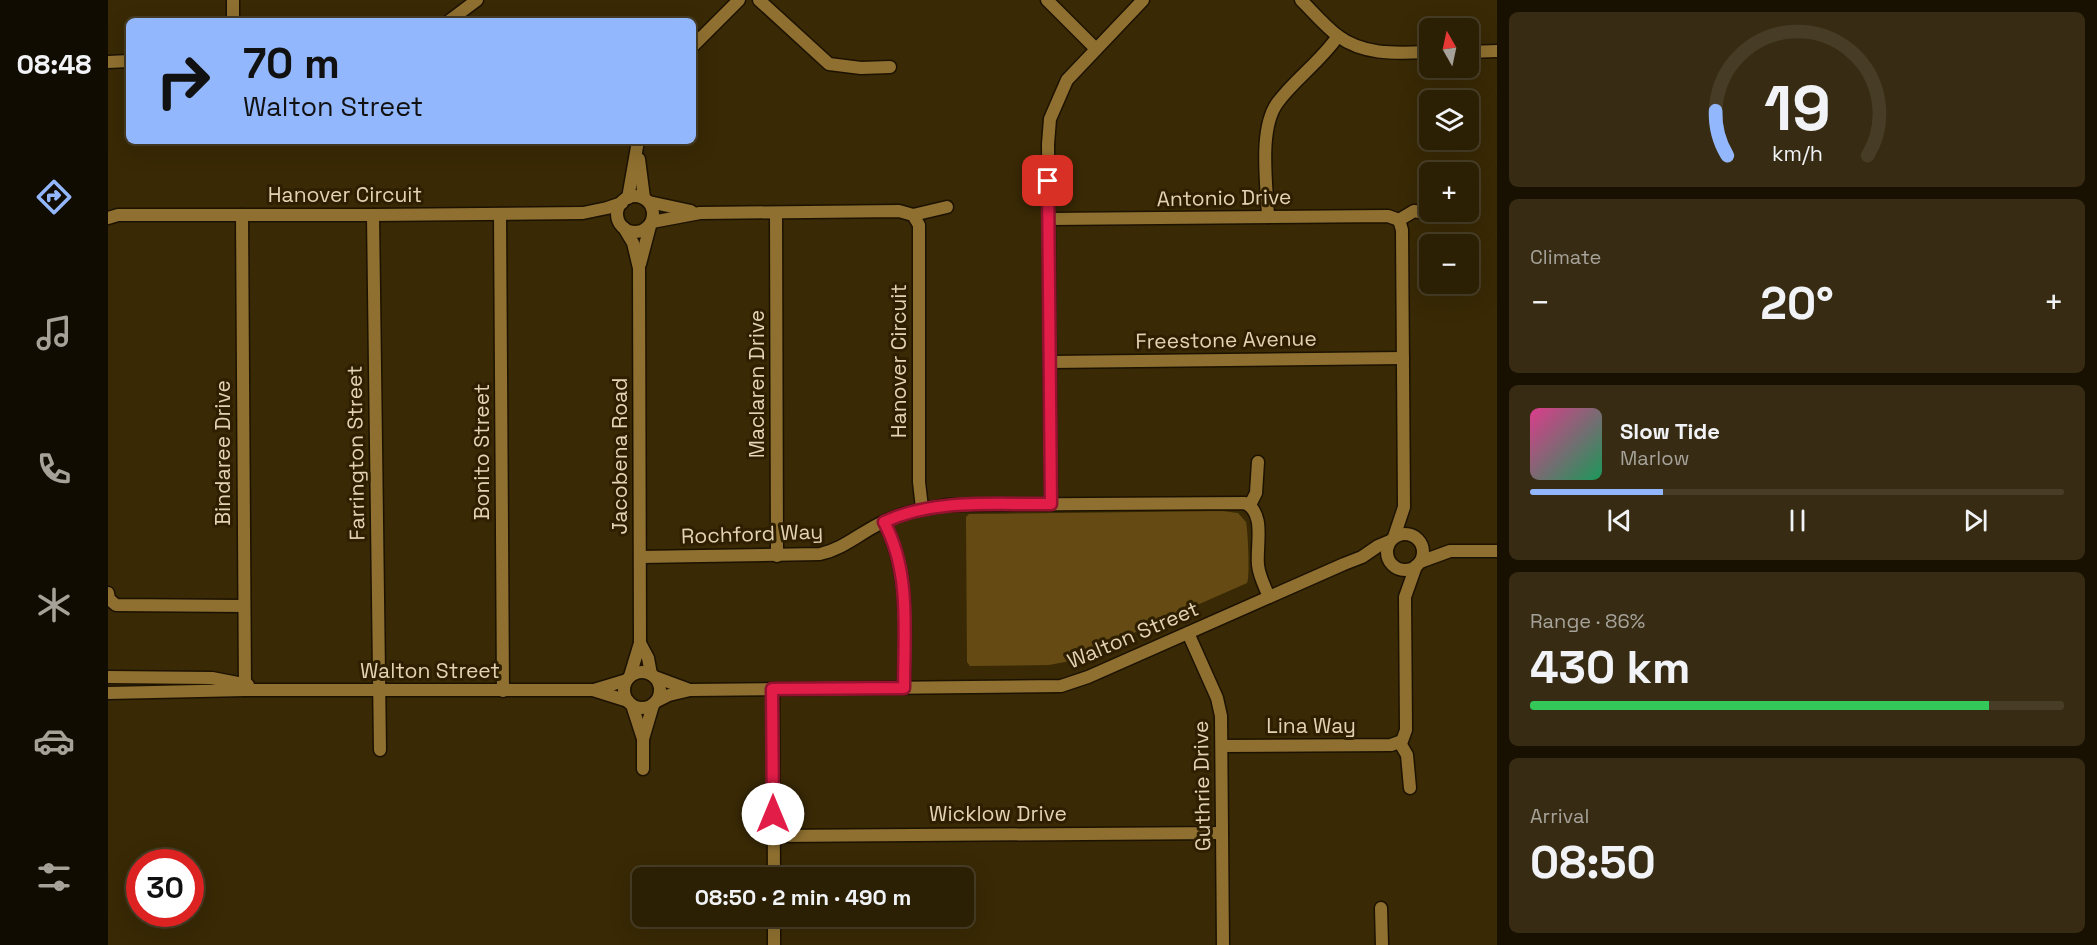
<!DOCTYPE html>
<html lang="en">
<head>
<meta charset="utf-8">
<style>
	body { margin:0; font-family:"Space Grotesk",sans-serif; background:#372c13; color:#f1f3f6; height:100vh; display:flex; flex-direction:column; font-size:22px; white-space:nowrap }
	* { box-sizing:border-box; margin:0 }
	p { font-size:20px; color:#a6a29a }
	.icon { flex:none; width:33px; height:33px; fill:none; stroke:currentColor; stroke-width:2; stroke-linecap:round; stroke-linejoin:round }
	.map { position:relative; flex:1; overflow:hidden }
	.sheet { display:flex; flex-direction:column; gap:12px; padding:12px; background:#181102; width:600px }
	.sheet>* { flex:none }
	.guide { position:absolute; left:18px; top:18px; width:570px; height:126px; border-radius:9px; box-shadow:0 6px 24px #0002,0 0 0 2px #473d26; background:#93b7fd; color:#111; overflow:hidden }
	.needle { width:39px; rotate:351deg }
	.controls { position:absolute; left:1311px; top:18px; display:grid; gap:12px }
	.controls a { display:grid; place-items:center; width:60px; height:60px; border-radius:9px; background:#2b1f04; box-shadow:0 6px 24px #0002,0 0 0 2px #473d26; font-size:30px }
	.speed { position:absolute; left:18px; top:849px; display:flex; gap:12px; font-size:30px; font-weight:700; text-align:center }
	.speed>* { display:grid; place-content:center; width:78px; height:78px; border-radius:50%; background:#2b1f04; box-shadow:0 6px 24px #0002,0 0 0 2px #473d26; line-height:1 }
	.speed .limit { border:9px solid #d22; background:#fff; color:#111 }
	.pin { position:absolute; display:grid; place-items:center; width:51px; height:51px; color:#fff; margin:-26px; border-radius:12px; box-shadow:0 3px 9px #0006 }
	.me { position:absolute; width:66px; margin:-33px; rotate:0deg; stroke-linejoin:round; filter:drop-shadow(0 0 4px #0008) }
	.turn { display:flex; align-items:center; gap:21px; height:126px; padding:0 18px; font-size:27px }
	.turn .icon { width:78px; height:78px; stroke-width:2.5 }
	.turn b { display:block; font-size:42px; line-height:51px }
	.big { font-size:45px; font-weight:600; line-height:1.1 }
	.sheet .card { flex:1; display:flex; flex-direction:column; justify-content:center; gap:9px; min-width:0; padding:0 21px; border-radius:9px; background:#372c13 }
	.sheet .dial { align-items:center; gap:0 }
	.dial svg { height:156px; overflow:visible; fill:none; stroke:#473d26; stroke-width:7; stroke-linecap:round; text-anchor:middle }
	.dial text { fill:#f1f3f6; stroke:none }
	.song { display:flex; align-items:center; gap:18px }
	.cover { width:72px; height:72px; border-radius:9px; background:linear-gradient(135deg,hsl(330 70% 55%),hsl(150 70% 35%)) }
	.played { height:6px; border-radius:3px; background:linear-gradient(90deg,#93b7fd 25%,#473d26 25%) }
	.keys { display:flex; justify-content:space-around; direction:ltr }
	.heat { display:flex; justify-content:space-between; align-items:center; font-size:33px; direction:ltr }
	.charge { height:9px; border-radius:4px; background:linear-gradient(90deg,#34c759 86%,#473d26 0) }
	.trip { position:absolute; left:524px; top:867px; width:342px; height:60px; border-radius:9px; background:#2b1f04; box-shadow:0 6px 24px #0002,0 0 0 2px #473d26; font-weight:600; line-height:60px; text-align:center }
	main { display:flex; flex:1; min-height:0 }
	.dock { display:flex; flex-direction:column; width:108px; justify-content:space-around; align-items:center; background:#110c02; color:#a6a29a }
	.dock .icon { width:42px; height:42px }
	.dock .current { color:#93b7fd }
	.dock b { font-size:27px; color:#f1f3f6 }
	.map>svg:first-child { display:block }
	.green { fill:#654b13 }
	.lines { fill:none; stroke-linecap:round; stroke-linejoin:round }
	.minor-casing { stroke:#1c1201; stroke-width:15 }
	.minor { stroke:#8f7030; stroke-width:12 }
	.route-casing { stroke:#92132f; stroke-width:15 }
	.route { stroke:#e11d48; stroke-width:10 }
	.labels { text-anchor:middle; stroke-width:6; stroke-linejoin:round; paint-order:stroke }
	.street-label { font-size:21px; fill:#e3d2b3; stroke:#2e1f00 }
</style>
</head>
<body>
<main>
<nav class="dock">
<b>08:48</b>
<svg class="icon current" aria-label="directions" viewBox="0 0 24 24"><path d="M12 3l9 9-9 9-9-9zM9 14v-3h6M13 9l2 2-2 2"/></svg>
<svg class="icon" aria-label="music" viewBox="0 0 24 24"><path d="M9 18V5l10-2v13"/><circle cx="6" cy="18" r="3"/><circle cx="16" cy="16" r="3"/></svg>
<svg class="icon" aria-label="phone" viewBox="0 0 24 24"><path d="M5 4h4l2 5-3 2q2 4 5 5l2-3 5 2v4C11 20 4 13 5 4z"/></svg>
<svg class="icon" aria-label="climate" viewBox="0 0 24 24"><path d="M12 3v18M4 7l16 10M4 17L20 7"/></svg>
<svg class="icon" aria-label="car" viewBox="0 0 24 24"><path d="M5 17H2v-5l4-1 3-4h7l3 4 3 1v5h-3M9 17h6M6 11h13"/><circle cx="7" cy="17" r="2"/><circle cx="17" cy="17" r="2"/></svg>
<svg class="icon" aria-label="filters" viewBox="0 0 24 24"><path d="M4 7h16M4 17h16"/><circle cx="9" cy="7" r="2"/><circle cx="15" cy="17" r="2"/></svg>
</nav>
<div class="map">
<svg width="1389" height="945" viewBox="0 0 1389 945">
	<rect width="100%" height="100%" fill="#392905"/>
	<path class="green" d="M1114 511 1130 513 1138 522C1140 532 1142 577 1139 583L962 661 941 665 862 666 859 662 858 517 861 514Z"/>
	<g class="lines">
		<g class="minor-casing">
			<g id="minor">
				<polyline points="125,0 125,21"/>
				<polyline points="651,0 721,64 753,68 782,67"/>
				<polyline points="939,0 987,48"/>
				<path d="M1193 0C1205 12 1217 26 1230 36 1257 56 1290 53 1322 52"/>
				<polyline points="341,21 369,0"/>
				<polyline points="585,46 631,0"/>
				<polyline points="1360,52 1389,51"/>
				<polyline points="0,62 21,61"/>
				<polyline points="531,159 536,198"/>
				<circle cx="527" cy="214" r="18"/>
				<polyline points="520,198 530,141"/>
				<polyline points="541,202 583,211"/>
				<polyline points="668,213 669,556"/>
				<polyline points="392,214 395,691"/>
				<polyline points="134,215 137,690"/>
				<polyline points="265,215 272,750"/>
				<polyline points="805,215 839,207"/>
				<path d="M1160 217C1159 185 1150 128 1170 102 1188 78 1213 61 1230 36"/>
				<polyline points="0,218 10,215 265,215 475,213 499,208 514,203"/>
				<polyline points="941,219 1280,216 1291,220 1294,230 1296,507 1286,537"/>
				<polyline points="1291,220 1306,211 1328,215"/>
				<polyline points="544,222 592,213 791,211 805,215 811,225 811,482 814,508"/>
				<polyline points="516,228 525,243 531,268 532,643 522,676"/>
				<polyline points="532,264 542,226"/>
				<polyline points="942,362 1295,358"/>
				<polyline points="943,504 940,144 942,119 959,80 1035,0"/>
				<polyline points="1142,505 1148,493 1150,462"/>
				<path d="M776 522C803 573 796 632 796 688"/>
				<circle cx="1297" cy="552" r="18"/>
				<path d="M532 557 712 554C735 549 751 534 771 524 794 512 816 509 840 505L1137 503C1158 513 1148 545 1150 565 1151 576 1157 587 1161 597"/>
				<polyline points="1312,562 1342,551 1389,551"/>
				<polyline points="0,593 1,599 8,605 135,606"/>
				<polyline points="1080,633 1109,698 1113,716 1115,945"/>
				<polyline points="532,643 540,658 543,674"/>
				<circle cx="534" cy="690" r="18"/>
				<polyline points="0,677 104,678 140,685"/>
				<polyline points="547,677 582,690"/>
				<polyline points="665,689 666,878"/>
				<polyline points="486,690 519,680"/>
				<polyline points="0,693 137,690 485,690 520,701"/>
				<polyline points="549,701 561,695 582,690 953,686 980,677 1236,564 1254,557 1270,546 1282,541"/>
				<polyline points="524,705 535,739"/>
				<polyline points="1292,743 1299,755 1302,788"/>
				<polyline points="1114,746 1283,745 1294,741 1298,730 1297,597 1308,566"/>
				<polyline points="535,769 535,739 545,705"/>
				<polyline points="666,836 1114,833"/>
				<polyline points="1273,908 1274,945"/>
				<polyline points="666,916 666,945"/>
			</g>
		</g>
		<use href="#minor" class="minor"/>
	</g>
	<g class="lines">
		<g class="route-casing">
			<path id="route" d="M665 814 664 689 796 688C796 632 803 572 776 522 827 498 888 505 943 504L940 181"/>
		</g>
		<use href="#route" class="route"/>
	</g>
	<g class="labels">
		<g class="street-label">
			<text x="237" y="202">Hanover Circuit</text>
			<text transform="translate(1116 198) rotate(-1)" y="7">Antonio Drive</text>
			<text transform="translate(1118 340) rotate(-1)" y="7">Freestone Avenue</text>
			<text transform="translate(791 361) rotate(-90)" y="7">Hanover Circuit</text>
			<text transform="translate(649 384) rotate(-90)" y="7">Maclaren Drive</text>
			<text transform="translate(374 452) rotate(-90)" y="7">Bonito Street</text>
			<text transform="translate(115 453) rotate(-90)" y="7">Bindaree Drive</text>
			<text transform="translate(248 453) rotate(-91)" y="7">Farrington Street</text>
			<text transform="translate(512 456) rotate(-90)" y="7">Jacobena Road</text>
			<text transform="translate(644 534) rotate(-2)" y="7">Rochford Way</text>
			<text transform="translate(1025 635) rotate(-23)" y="7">Walton Street</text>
			<text x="322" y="678">Walton Street</text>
			<text x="1203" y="733">Lina Way</text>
			<text transform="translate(1094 786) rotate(-91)" y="7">Guthrie Drive</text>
			<text x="890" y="821">Wicklow Drive</text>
		</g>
	</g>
</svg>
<div class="controls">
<a><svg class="needle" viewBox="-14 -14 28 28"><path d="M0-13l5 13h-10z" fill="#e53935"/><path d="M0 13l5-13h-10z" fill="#a6a29a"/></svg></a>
<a><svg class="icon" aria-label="layers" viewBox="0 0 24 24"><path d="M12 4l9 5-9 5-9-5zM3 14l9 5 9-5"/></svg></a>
<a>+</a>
<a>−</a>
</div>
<div class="speed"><div class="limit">30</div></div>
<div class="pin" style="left:940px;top:181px;background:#d93025"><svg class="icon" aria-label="arrive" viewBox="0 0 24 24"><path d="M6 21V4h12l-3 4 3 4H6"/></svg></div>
<svg class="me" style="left:665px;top:814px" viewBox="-20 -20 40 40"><circle r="19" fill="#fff"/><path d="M0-13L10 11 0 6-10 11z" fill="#e11d48"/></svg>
<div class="trip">08:50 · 2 min · 490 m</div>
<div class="guide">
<div class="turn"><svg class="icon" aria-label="right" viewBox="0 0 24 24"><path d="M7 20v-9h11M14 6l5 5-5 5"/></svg><div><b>70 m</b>Walton Street</div></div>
</div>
</div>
<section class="sheet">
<div class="card dial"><svg viewBox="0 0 100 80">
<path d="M14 69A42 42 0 1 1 86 69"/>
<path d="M14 69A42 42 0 0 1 8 46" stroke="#93b7fd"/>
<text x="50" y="56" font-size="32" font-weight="700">19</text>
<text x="50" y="72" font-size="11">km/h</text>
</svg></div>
<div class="card"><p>Climate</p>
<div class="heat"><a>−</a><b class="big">20°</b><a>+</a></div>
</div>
<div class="card">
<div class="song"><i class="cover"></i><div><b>Slow Tide</b><p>Marlow</p></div></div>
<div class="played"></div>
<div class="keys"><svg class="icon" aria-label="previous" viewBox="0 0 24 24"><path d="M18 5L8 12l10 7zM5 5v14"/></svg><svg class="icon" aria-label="pause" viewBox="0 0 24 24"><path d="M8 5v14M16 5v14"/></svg><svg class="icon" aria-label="next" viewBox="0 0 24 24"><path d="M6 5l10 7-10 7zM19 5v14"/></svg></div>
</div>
<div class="card"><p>Range · 86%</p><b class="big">430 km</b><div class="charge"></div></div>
<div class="card"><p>Arrival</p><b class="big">08:50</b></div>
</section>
</main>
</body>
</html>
